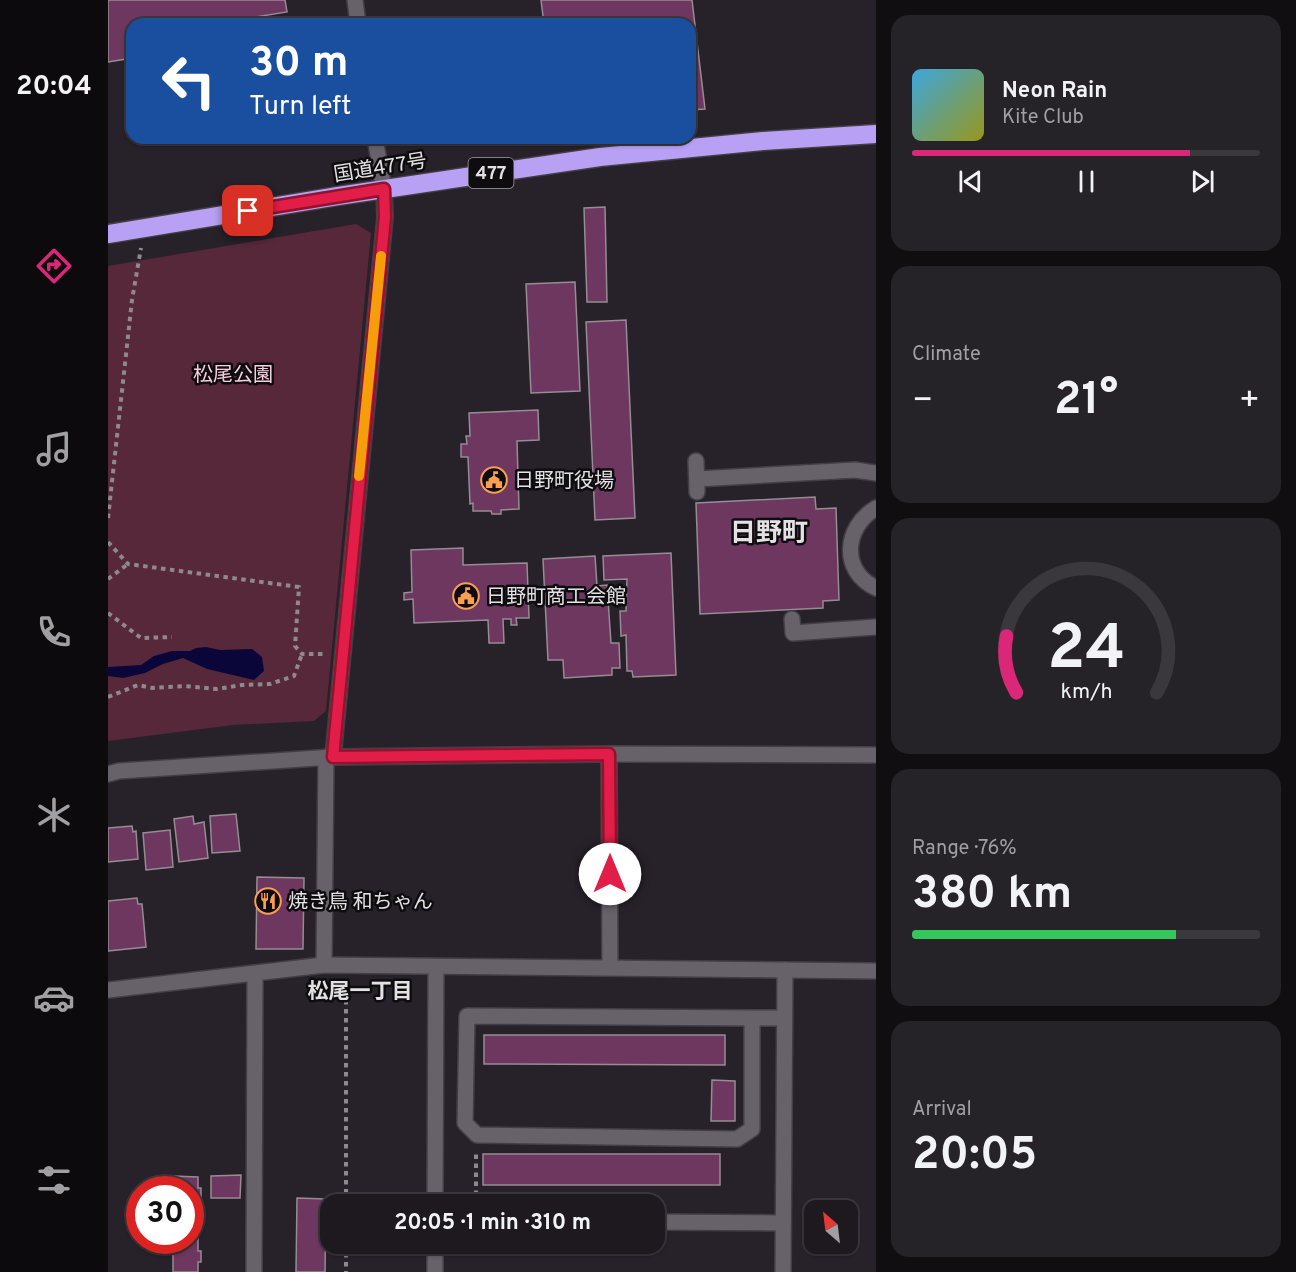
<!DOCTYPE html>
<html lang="en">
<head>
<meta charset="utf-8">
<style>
	body { margin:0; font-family:Overpass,"Noto Sans JP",sans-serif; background:#252228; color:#f1f3f6; height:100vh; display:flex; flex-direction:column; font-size:22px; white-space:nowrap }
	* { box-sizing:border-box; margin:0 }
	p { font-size:20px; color:#a0a0a4 }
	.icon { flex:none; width:33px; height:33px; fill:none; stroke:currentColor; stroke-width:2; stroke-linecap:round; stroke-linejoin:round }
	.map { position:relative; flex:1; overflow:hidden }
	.side { display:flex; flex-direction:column; gap:15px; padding:15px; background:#100e11; width:420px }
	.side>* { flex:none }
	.banner { position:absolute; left:18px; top:18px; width:570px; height:126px; border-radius:18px; box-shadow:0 2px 4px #0004,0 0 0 2px #3b383d; background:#1a4fa0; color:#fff; overflow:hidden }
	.needle { width:39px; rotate:332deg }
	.fabs { position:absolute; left:696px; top:1200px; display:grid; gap:12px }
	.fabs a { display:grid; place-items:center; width:54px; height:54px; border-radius:12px; background:#1d191f; box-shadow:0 2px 4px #0004,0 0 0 2px #3b383d; font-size:30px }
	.speed { position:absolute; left:18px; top:1176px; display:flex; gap:12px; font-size:30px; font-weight:700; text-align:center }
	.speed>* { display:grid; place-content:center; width:78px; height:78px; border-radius:50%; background:#1d191f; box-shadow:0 2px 4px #0004,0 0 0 2px #3b383d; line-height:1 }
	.speed .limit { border:9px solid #d22; background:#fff; color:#111 }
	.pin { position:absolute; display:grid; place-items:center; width:51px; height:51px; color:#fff; margin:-26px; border-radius:12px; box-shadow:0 3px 9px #0006 }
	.me { position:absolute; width:66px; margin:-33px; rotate:0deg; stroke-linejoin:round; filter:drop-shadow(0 0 4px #0008) }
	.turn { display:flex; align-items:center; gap:21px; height:126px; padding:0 24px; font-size:27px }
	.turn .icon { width:78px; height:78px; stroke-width:2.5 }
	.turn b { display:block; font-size:42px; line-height:51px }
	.big { font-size:45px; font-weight:700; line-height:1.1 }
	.side .widget { flex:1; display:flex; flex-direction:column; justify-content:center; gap:9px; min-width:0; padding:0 21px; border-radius:18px; background:#252228 }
	.side .dial { align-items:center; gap:0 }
	.dial svg { height:156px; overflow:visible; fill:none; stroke:#3b383d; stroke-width:7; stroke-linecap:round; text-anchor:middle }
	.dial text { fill:#f1f3f6; stroke:none }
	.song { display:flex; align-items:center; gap:18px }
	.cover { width:72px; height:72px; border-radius:9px; background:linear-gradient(135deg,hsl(200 70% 55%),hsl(60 70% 35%)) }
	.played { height:6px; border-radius:3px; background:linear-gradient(90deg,#db2777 80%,#3b383d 80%) }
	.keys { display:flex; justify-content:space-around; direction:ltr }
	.heat { display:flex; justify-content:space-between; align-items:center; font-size:33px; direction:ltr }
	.charge { height:9px; border-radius:4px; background:linear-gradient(90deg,#34c759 76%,#3b383d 0) }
	.trip { position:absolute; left:212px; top:1194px; width:345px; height:60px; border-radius:18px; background:#1d191f; box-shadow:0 2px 4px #0004,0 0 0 2px #3b383d; font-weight:700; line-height:60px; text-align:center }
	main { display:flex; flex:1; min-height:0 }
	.tab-bar { display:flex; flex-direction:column; width:108px; justify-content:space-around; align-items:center; background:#0c0a0c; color:#a0a0a4 }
	.tab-bar .icon { width:42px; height:42px }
	.tab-bar .selected { color:#db2777 }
	.tab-bar b { font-size:27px; color:#f1f3f6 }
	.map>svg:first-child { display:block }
	.green { fill:#57283a }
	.water { fill:#0b063a }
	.building { fill:#6d3760; stroke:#968c93; stroke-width:1.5 }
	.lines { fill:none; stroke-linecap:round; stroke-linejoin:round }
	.minor-casing { stroke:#423e44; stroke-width:18 }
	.highway-casing { stroke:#423e44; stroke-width:21 }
	.path { stroke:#8d898e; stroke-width:4; stroke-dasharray:4.5 4.5; stroke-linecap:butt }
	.minor { stroke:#67616a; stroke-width:15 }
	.highway { stroke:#b8a0f4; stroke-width:18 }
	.route-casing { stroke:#92132f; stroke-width:15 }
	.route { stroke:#e11d48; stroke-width:10 }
	.slow { stroke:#f59e0b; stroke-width:10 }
	.labels { text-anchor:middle; stroke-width:5; stroke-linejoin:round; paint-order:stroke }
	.shield { fill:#0e0c0f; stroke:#a4a1a5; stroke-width:1.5 }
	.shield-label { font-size:18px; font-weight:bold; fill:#e4e1e5 }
	.street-label { font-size:20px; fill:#e4e1e5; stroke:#0e0c0f }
	.park-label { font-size:20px; fill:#f6cdda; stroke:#0e0c0f }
	.poi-label { font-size:20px; fill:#e4e1e5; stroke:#0e0c0f; text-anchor:start }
	.neighbourhood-label { font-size:21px; font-weight:bold; fill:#e4e1e5; stroke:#0e0c0f }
	.district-label { font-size:26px; font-weight:bold; fill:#e4e1e5; stroke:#0e0c0f }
</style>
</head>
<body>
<main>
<nav class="tab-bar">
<b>20:04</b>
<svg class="icon selected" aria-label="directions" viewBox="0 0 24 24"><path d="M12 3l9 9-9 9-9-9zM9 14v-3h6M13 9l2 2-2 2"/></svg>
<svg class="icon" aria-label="music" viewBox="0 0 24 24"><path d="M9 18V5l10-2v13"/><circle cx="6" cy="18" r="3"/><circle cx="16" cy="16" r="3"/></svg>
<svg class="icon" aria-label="phone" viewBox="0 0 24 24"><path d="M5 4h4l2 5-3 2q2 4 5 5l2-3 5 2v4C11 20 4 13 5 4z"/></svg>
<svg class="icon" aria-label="climate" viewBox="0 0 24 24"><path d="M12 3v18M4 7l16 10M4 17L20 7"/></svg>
<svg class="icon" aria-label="car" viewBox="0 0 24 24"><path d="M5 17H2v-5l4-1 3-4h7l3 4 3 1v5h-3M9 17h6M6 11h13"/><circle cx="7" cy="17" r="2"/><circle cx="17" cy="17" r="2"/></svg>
<svg class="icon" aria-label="filters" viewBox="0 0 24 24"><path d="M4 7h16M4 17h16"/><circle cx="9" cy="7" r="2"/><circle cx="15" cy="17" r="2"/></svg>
</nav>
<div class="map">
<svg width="768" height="1272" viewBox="0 0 768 1272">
	<rect width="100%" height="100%" fill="#272129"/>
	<polygon class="green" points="248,224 263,233 218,711 206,721 125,725 0,741 0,266"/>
	<polygon class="water" points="98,647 112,650 144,649 154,657 156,671 146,680 99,669 75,658 55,664 37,673 15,678 0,676 0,667 33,665 46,656 64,651 82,651 88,648"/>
	<g class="building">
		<polygon points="0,0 177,0 179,12 103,24 24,24 24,58 0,62"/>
		<polygon points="433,0 584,0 597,109 582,110 582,24 436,24"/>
		<polygon points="497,207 499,302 479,302 476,208"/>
		<polygon points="467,282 472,391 423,393 418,284"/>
		<polygon points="518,320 527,518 487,520 478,322"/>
		<polygon points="430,410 431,440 409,441 411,509 393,510 393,514 384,514 383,511 365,511 365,503 362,504 360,457 353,457 353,444 359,444 358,436 362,436 361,413"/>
		<polygon points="707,497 708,509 728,508 731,600 715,601 715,608 592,614 588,503"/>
		<polygon points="355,548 355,565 419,563 421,618 408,618 409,625 403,625 403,619 395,619 396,643 381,643 380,620 306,623 305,599 296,600 296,593 304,592 303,550"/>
		<polygon points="563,553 568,675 525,677 524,671 519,671 518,635 513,636 512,611 518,611 519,579 496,580 495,556"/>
		<polygon points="487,556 489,586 499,585 503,643 511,643 512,668 504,668 504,675 456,678 455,660 440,660 435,559"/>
		<polygon points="128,814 132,851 104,853 102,816"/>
		<polygon points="85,816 86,824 96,822 100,858 71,862 66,819"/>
		<polygon points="24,826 25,832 28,831 30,859 0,862 0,828"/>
		<polygon points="62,830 65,867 38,870 35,833"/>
		<polygon points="149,877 196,878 195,949 148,949"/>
		<polygon points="29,898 30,904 34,904 38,947 0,951 0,901"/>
		<polygon points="376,1035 617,1035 617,1065 376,1064"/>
		<polygon points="604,1080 627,1081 627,1121 603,1121"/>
		<rect x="375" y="1154" width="237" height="31"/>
		<polygon points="133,1175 132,1198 103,1198 103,1176"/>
		<polygon points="65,1176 90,1177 90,1188 93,1188 93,1199 90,1199 90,1219 93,1219 93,1230 90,1230 90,1251 93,1251 93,1262 90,1262 90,1272 65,1272 65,1240 82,1240 82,1190 65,1190"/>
		<polygon points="189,1198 218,1199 217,1272 188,1272"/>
	</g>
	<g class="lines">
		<g class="minor-casing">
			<g id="minor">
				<polyline points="247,0 250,24"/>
				<polyline points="588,461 589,492"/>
				<polyline points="589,479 747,470 768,473"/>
				<path d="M768 508C736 527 732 571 768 588"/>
				<polyline points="684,619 685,633 768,627"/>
				<polyline points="501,754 502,968"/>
				<polyline points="225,757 277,217 276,190 267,138"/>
				<polyline points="0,774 11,771 225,757 501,754 768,755"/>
				<polyline points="216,965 218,757"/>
				<polyline points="0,990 216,965 768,971"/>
				<polyline points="644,1018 644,1129 629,1139 369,1135 357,1123 359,1016 644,1018 676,1018"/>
				<polyline points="327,1204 328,967"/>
				<polyline points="546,1222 675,1223"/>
				<polyline points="146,1272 147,974"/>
				<polyline points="327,1272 327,1244"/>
				<polyline points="675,1272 677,970"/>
			</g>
		</g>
		<g class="highway-casing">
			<polyline id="highway" points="0,234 230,196 492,157 655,141 768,134"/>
		</g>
		<g class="path">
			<polyline points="0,518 24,300 33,248"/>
			<polyline points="0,542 20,564 191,587 187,646 194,654 218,654"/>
			<polyline points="0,579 20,564"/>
			<polyline points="0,613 33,638 64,637"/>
			<polyline points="0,697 30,685 44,688 76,686 109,689 134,685 162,684 186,676 194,654"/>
			<polyline points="238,982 238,1204"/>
			<polyline points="368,1204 368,1151"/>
			<polyline points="238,1244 238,1272"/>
		</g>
		<use href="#minor" class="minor"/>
		<use href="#highway" class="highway"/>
	</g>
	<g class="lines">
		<g class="route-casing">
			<polyline id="route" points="140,211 276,189 277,217 225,757 501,754 502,874"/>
		</g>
		<use href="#route" class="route"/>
		<polyline class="slow" points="251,476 273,256"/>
	</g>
	<defs>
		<g id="civic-ring" transform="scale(1.35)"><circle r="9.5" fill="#0e0c0f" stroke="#fb9e51" stroke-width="1.5"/><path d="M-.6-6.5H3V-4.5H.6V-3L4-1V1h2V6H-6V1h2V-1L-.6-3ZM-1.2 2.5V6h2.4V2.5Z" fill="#fb9e51"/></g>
		<g id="restaurant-ring" transform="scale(1.35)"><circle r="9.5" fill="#0e0c0f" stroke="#fb9e51" stroke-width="1.5"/><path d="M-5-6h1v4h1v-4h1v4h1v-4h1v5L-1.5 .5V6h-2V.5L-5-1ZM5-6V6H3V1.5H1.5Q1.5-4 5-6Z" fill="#fb9e51"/></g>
	</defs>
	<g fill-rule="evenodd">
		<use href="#civic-ring" x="386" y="480"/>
		<use href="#civic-ring" x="358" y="596"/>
		<use href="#restaurant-ring" x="160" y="901"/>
	</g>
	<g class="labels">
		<rect class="shield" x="360.5" y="158" width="45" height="30" rx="4.5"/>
		<g class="shield-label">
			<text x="383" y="179">477</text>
		</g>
		<g class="street-label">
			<text transform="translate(272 167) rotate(-9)" y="7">国道477号</text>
		</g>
		<g class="park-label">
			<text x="125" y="381">松尾公園</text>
		</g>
		<g class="poi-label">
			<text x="406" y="487">日野町役場</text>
			<text x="378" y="603">日野町商工会館</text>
			<text x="180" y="908">焼き鳥 和ちゃん</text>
		</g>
		<g class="neighbourhood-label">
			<text x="252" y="998">松尾一丁目</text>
		</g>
		<g class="district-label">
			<text x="661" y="541">日野町</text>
		</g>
	</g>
</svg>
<div class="fabs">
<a><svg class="needle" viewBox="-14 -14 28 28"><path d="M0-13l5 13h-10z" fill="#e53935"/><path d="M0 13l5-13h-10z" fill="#a0a0a4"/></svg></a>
</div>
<div class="speed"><div class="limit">30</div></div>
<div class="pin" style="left:140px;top:211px;background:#d93025"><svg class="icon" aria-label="arrive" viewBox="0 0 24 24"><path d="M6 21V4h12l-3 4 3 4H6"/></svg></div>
<svg class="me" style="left:502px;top:874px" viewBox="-20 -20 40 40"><circle r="19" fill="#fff"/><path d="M0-13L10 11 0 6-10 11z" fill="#e11d48"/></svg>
<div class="trip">20:05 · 1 min · 310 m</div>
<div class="banner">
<div class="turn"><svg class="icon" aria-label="left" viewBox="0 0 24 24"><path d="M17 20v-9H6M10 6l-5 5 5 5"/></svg><div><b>30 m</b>Turn left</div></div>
</div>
</div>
<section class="side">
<div class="widget">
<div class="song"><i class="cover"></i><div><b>Neon Rain</b><p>Kite Club</p></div></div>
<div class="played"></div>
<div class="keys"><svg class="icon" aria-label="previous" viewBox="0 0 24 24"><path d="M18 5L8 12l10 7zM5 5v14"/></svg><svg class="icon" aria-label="pause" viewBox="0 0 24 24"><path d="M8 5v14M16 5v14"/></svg><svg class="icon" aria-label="next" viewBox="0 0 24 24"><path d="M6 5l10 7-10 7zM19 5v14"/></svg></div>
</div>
<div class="widget"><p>Climate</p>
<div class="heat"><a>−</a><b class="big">21°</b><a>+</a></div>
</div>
<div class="widget dial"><svg viewBox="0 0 100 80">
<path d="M14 69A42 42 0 1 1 86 69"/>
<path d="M14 69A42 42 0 0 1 9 40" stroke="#db2777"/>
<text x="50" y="56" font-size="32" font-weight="700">24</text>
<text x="50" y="72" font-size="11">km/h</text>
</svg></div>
<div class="widget"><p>Range · 76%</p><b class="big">380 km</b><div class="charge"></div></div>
<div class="widget"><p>Arrival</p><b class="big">20:05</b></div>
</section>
</main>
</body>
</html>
